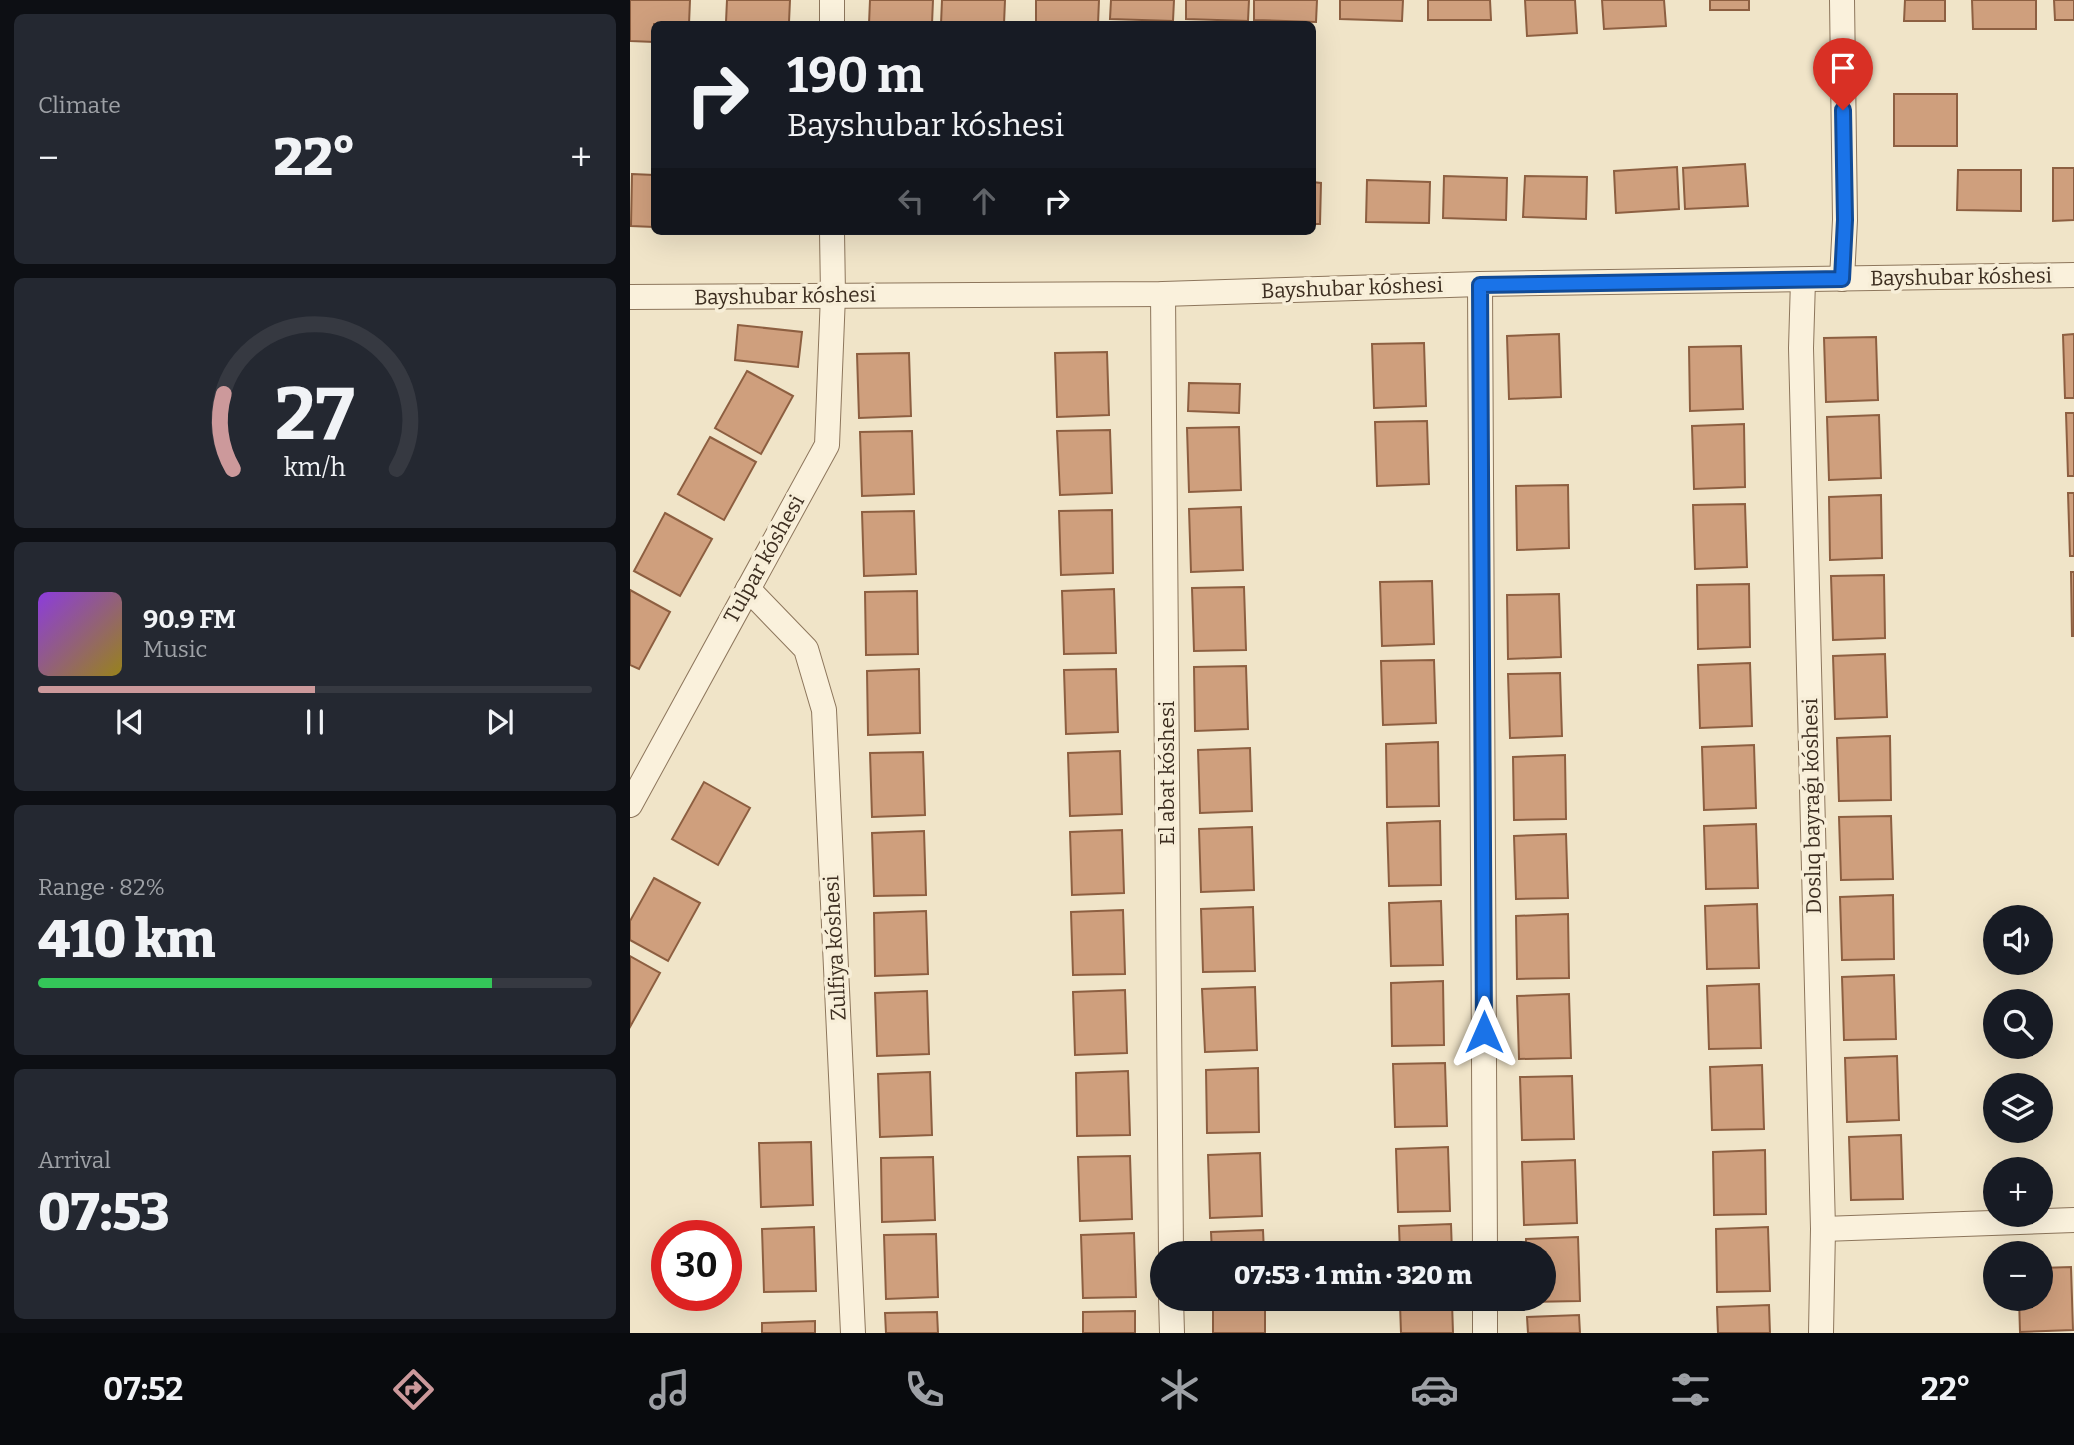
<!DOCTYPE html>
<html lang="en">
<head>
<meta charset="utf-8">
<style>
	body { margin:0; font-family:Bitter,serif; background:#242831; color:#f1f3f6; height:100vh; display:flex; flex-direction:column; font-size:26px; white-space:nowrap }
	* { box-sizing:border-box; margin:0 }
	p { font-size:23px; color:#9ea1a6 }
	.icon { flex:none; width:38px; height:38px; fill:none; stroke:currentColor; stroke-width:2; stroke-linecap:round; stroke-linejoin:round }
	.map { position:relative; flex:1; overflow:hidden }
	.side { display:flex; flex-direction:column; gap:14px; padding:14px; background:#0d0f14; width:630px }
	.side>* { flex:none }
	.banner { position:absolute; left:21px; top:21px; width:665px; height:214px; border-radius:10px; box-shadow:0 7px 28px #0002; background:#171b24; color:#f1f3f6; overflow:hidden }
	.controls { position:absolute; left:1353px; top:905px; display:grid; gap:14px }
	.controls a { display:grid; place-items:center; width:70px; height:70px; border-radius:50%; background:#171b24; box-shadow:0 7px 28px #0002; font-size:35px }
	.speed { position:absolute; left:21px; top:1220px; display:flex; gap:14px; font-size:35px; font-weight:700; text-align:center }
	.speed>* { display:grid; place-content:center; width:91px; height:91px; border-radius:50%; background:#171b24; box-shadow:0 7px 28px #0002; line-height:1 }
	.speed .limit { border:10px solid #d22; background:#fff; color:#111 }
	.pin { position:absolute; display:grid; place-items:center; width:60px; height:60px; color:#fff; margin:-72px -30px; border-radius:50% 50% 50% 0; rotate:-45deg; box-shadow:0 0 7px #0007 }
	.pin .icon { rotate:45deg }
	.me { position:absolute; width:77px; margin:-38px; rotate:0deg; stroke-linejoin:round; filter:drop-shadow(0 0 5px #0008) }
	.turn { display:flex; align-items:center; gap:24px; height:147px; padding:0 21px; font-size:32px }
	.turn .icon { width:91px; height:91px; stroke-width:2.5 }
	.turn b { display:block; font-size:49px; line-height:60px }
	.lanes { display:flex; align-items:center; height:66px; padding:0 21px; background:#0003; justify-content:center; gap:35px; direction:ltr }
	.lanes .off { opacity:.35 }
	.big { font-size:52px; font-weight:800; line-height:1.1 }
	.side .widget { flex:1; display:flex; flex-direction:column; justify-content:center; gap:10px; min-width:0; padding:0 24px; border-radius:10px; background:#242831 }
	.side .dial { align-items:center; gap:0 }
	.dial svg { height:182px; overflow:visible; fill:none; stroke:#363941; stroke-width:7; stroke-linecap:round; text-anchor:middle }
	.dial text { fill:#f1f3f6; stroke:none }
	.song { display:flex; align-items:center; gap:21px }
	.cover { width:84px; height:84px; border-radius:10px; background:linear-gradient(135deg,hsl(270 70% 55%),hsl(50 70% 35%)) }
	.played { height:7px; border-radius:4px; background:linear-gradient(90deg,#cc999b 50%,#363941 50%) }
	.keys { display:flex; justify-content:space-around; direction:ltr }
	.heat { display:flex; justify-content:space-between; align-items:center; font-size:38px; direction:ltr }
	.charge { height:10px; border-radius:5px; background:linear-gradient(90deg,#34c759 82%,#363941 0) }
	.trip { position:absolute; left:520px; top:1241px; width:406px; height:70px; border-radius:35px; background:#171b24; box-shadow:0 7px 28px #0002; font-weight:800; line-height:70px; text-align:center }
	.tab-bar { display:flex; height:112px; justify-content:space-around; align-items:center; background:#090b0e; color:#9ea1a6 }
	.tab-bar .icon { width:49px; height:49px }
	.tab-bar .on { color:#cc999b }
	.tab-bar b { font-size:32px; color:#f1f3f6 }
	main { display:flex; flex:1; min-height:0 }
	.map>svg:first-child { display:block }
	.building { fill:#cf9f7d; stroke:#8d5f41; stroke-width:2 }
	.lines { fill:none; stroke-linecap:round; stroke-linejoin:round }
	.street-casing { stroke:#8d765c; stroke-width:26 }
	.street { stroke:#faf1dc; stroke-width:24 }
	.route-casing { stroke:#114b97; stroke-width:18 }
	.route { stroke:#1a73e8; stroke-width:12 }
	.labels { text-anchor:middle; stroke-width:7; stroke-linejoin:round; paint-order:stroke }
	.street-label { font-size:21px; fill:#3d2e20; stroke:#f7eed8 }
</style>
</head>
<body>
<main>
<section class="side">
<div class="widget"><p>Climate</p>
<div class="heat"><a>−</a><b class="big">22°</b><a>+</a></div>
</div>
<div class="widget dial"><svg viewBox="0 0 100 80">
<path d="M14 69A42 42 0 1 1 86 69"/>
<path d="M14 69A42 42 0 0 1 10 36" stroke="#cc999b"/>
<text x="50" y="56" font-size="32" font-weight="700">27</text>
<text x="50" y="72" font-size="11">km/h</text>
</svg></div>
<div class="widget">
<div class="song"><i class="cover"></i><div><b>90.9 FM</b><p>Music</p></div></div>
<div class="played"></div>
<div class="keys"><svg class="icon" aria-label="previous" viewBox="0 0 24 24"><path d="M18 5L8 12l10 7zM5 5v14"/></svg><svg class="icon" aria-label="pause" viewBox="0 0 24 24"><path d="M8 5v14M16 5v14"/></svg><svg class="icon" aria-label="next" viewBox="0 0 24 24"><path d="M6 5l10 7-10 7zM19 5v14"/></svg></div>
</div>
<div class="widget"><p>Range · 82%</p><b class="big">410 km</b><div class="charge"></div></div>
<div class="widget"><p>Arrival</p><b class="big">07:53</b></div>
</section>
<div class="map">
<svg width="1444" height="1333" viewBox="0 0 1444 1333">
	<rect width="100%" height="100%" fill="#f0e4c8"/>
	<g class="building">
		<polygon points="0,0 60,0 59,24 24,24 24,42 0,41"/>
		<polygon points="97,0 160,0 159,22 96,22"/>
		<polygon points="240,0 303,0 302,24 239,24"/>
		<polygon points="312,0 375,0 374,24 311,24"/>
		<polygon points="406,0 469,0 468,24 406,23"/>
		<polygon points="481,0 544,0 543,21 480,19"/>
		<polygon points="556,0 619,0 618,21 556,19"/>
		<polygon points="624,0 687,0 686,22 624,20"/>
		<polygon points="710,0 773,0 772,21 710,19"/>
		<polygon points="798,0 860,0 861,20 798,20"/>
		<polygon points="895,0 945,0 947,33 897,36"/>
		<polygon points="972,0 1034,0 1036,26 974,29"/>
		<rect x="1080" y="0" width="39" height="10"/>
		<polygon points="1275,0 1315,0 1315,21 1274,21"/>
		<polygon points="1342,0 1406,0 1406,29 1343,29"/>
		<polygon points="1424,0 1444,0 1444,20 1425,20"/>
		<rect x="1264" y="94" width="63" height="52"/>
		<polygon points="1115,164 1118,206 1055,209 1053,168"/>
		<polygon points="1047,167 1049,209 986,213 984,171"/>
		<polygon points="1423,168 1444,168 1444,220 1423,221"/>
		<polygon points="1328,170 1391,170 1391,211 1327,210"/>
		<polygon points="2,174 24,175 24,227 1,226"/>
		<polygon points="814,176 877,178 876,220 813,218"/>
		<polygon points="895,176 957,177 956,219 893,217"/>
		<polygon points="737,180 800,182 799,223 736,222"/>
		<polygon points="682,182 691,183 690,224 682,224"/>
		<polygon points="108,325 172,332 168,367 105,360"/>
		<polygon points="929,334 931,397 879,399 877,336"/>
		<polygon points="1444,334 1444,398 1435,398 1433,335"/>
		<polygon points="1246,337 1248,400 1196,402 1194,338"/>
		<polygon points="794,343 796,406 744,408 742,344"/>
		<polygon points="1111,346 1113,409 1060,411 1059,347"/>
		<polygon points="477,352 479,415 427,417 425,353"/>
		<polygon points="279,353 281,416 229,418 227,354"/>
		<polygon points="117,371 163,396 131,454 85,428"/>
		<polygon points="559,383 610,384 609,413 558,411"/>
		<polygon points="1436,413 1444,413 1444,476 1438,476"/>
		<polygon points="1249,415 1251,478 1199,480 1197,417"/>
		<polygon points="797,421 799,484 747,486 745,422"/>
		<polygon points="1114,424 1115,487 1064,489 1062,426"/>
		<polygon points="609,427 611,490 559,492 557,428"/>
		<polygon points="480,430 482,493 430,495 427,431"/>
		<polygon points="282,431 284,494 232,496 230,432"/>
		<polygon points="80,437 126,462 94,520 48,494"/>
		<polygon points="938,485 939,548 887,550 886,486"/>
		<polygon points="1438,493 1444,493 1444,556 1440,556"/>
		<polygon points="1251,495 1252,558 1200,560 1199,497"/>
		<polygon points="1115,504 1117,567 1065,569 1063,505"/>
		<polygon points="611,507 613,570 561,572 559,509"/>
		<polygon points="482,510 483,573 431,575 429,511"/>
		<polygon points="284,511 286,574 234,576 232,512"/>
		<polygon points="35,513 82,539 50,596 4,571"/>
		<polygon points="1441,572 1444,572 1444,636 1442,636"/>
		<polygon points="1254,575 1255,638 1203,640 1201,576"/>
		<polygon points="802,581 804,644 752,646 750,582"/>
		<polygon points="1119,584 1120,647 1068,649 1067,585"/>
		<polygon points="614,587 616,650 564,651 562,588"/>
		<polygon points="484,589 486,653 434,654 432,591"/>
		<polygon points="0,590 40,612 9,669 0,665"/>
		<polygon points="287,591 288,654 236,655 235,592"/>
		<polygon points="929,594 931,657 878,659 877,595"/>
		<polygon points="1255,654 1257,717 1205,719 1203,656"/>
		<polygon points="804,660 806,723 753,725 751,661"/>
		<polygon points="1120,663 1122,726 1070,728 1068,665"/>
		<polygon points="616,666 618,729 565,731 564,667"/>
		<polygon points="289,669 290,733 238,735 237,671"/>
		<polygon points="486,669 488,732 436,734 434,670"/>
		<polygon points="930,673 932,736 880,738 878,674"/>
		<polygon points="1260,736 1261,800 1209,801 1207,738"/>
		<polygon points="808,742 809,806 757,807 756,744"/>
		<polygon points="1124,745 1126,808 1074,810 1072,747"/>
		<polygon points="620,748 622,811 570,813 568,750"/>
		<polygon points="490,751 492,814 440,816 438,753"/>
		<polygon points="293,752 295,815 242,817 240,753"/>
		<polygon points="935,755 936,819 884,820 883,757"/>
		<polygon points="74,782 120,808 88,865 42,839"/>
		<polygon points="1261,816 1263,879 1211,880 1209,817"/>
		<polygon points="810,821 811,885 759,886 757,823"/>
		<polygon points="1126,824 1128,888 1076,889 1074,826"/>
		<polygon points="622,827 624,890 571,892 569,829"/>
		<polygon points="492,830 494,893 442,895 440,832"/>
		<polygon points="294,831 296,895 244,896 242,833"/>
		<polygon points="936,834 938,898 886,899 884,836"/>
		<polygon points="24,878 70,903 38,961 0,940 0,921"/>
		<polygon points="1263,895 1264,959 1212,960 1210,897"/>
		<polygon points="811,901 813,965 761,966 759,903"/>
		<polygon points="1127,904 1129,968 1077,969 1075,906"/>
		<polygon points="623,907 625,971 573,972 571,909"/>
		<polygon points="493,910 495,974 443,975 441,912"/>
		<polygon points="296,911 298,974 245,976 244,913"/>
		<polygon points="938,914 939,978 887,979 886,916"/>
		<polygon points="0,956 30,973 0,1027"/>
		<polygon points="1264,975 1266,1039 1214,1040 1212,977"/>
		<polygon points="813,981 814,1045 762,1046 761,983"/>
		<polygon points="1129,984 1131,1048 1079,1049 1077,986"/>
		<polygon points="625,987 627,1050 575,1052 572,989"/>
		<polygon points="495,990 497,1053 445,1055 443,992"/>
		<polygon points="297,991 299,1054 247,1056 245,993"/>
		<polygon points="939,994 941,1058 889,1059 887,996"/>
		<polygon points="1267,1056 1269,1120 1217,1122 1215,1058"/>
		<polygon points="815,1063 817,1126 765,1127 763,1064"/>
		<polygon points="1132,1065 1134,1129 1082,1130 1080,1067"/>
		<polygon points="628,1068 629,1132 577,1133 576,1070"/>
		<polygon points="498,1071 500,1135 447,1136 446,1073"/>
		<polygon points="300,1072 302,1135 250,1137 248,1074"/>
		<polygon points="942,1076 944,1139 892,1140 890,1077"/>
		<polygon points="1271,1135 1273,1199 1221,1200 1219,1137"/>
		<polygon points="181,1142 183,1205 131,1207 129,1143"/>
		<polygon points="818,1147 820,1211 768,1212 766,1149"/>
		<polygon points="1135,1150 1136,1214 1084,1215 1083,1152"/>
		<polygon points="630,1153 632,1216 580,1218 578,1155"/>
		<polygon points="500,1156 502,1219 450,1221 448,1157"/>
		<polygon points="303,1157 305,1220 252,1222 251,1158"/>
		<polygon points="945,1160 947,1223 894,1225 892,1162"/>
		<polygon points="821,1224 822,1253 770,1253 769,1226"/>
		<polygon points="184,1227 186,1291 134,1292 132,1229"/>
		<polygon points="1138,1227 1140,1291 1087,1292 1086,1229"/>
		<polygon points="633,1230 634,1253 582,1253 581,1232"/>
		<polygon points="504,1233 506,1297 453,1298 451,1235"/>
		<polygon points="306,1234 308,1297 256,1299 254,1235"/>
		<polygon points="948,1237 950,1301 898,1302 898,1298 914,1298 914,1253 896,1253 896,1239"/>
		<polygon points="1441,1267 1443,1330 1390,1332 1389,1298 1410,1298 1410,1268"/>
		<polygon points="822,1302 823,1333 771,1333 770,1304"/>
		<polygon points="1139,1305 1140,1333 1088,1333 1087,1307"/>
		<polygon points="635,1308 635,1333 583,1333 583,1309"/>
		<polygon points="505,1311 505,1333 453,1333 453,1312"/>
		<polygon points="307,1312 308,1333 256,1333 255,1313"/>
		<polygon points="949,1315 950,1333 898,1333 897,1317"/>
		<polygon points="185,1321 185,1333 132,1333 132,1323"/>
	</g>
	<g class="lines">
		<g class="street-casing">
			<g id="street">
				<polyline points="202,0 202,24"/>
				<polyline points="1212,0 1215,220 1212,279"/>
				<polyline points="1173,280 1171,348 1193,1229 1191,1333"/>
				<polyline points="850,284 855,1253"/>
				<polyline points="533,294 541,1253"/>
				<polyline points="0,297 533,294 850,284 1444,275"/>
				<polyline points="118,589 176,649 194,710 223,1333"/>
				<polyline points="0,805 197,445 203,295 202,231"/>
				<polyline points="1193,1229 1444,1220"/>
				<polyline points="541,1298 542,1333"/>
				<polyline points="855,1298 855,1333"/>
			</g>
		</g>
		<use href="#street" class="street"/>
	</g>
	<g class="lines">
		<g class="route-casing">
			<polyline id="route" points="854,1032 850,285 1212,279 1215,220 1213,110"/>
		</g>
		<use href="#route" class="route"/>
	</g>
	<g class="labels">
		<g class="street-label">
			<text transform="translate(1331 277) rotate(-1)" y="7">Bayshubar kóshesi</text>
			<text transform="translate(722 288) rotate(-2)" y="7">Bayshubar kóshesi</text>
			<text transform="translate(155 296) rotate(-1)" y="7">Bayshubar kóshesi</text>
			<text transform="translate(134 559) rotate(-61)" y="7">Tulpar kóshesi</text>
			<text transform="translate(537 773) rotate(-90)" y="7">El abat kóshesi</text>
			<text transform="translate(1182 806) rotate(-91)" y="7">Doslıq bayraǵı kóshesi</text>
			<text transform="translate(205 948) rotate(-93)" y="7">Zulfiya kóshesi</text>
		</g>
	</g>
</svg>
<div class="controls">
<a><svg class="icon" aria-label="sound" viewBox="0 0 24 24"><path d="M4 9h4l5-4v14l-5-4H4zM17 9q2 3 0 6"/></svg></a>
<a><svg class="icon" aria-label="search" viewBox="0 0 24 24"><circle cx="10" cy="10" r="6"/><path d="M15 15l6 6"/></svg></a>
<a><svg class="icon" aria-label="layers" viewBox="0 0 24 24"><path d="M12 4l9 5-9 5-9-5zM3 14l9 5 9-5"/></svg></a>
<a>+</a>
<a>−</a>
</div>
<div class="speed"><div class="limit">30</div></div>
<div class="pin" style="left:1213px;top:110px;background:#d93025"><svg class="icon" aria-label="arrive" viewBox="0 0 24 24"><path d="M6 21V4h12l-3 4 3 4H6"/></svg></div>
<svg class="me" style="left:854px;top:1032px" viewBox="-20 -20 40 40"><path d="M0-17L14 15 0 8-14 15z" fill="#1a73e8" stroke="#fff" stroke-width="4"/></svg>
<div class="trip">07:53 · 1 min · 320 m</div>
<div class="banner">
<div class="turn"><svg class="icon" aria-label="right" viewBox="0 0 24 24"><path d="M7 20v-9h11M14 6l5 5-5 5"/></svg><div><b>190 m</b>Bayshubar kóshesi</div></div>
<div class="lanes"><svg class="icon off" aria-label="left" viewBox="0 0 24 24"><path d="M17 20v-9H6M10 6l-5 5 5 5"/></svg><svg class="icon off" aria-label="ahead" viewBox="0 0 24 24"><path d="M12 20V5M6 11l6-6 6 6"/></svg><svg class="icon" aria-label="right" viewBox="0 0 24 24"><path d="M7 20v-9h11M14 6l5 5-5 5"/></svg></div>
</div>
</div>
</main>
<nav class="tab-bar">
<b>07:52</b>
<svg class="icon on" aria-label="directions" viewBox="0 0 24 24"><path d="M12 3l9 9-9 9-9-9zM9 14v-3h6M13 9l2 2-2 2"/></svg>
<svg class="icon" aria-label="music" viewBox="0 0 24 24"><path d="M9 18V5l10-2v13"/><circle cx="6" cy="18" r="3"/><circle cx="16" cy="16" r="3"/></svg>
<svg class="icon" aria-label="phone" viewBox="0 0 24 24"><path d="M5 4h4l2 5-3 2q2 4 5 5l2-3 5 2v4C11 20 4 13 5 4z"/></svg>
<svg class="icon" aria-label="climate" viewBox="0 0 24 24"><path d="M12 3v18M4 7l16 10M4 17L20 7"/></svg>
<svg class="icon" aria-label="car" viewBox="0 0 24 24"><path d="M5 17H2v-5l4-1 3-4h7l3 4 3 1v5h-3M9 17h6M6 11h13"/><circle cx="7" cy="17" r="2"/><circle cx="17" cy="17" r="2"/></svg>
<svg class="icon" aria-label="filters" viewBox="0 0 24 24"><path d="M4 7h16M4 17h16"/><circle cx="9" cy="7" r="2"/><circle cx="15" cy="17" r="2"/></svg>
<b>22°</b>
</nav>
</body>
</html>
